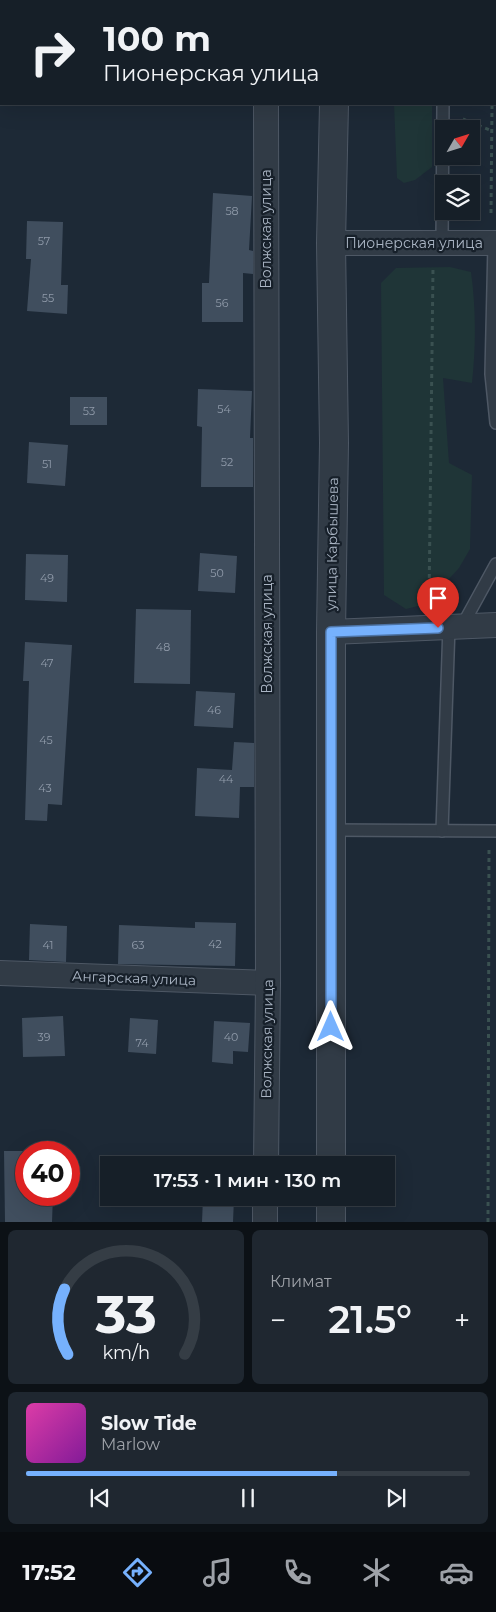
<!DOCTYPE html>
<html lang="ru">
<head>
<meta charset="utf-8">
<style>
	body { margin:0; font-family:Montserrat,sans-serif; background:#1f2730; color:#f1f3f6; height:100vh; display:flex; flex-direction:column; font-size:19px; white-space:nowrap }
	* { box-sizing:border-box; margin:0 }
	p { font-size:16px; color:#9ea2a8 }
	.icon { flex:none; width:28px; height:28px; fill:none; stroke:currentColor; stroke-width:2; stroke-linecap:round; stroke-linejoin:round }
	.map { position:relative; height:1222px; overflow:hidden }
	.details { display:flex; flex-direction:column; gap:8px; padding:8px; background:#0c1116; flex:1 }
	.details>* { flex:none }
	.banner { position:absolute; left:0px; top:0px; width:496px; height:105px; box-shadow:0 5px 20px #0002,0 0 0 1px #353d45; background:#161f28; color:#f1f3f6; overflow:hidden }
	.needle { width:32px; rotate:51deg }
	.controls { position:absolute; left:435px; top:120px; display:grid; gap:10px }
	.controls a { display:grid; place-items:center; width:45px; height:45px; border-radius:0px; background:#161f28; box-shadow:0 5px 20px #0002,0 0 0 1px #353d45; font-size:25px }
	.speed { position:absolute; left:15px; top:1141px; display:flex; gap:10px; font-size:25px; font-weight:700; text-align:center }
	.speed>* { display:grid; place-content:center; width:65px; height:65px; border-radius:50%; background:#161f28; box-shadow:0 5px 20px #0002,0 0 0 1px #353d45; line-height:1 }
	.speed .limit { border:8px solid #d22; background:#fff; color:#111 }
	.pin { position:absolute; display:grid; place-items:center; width:42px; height:42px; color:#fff; margin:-51px -21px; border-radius:50% 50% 50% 0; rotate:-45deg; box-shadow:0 0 5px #0007 }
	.pin .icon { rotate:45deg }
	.me { position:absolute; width:55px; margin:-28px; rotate:0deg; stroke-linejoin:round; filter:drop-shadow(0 0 4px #0008) }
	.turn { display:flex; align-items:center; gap:18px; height:105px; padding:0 20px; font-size:22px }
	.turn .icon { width:65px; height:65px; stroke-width:2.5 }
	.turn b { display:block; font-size:35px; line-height:42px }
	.big { font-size:38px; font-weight:600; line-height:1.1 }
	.details .card { flex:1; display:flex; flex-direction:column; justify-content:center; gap:8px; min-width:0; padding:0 18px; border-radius:8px; background:#1f2730 }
	.details .dial { align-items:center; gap:0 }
	.dial svg { height:130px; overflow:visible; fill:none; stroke:#353d45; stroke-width:7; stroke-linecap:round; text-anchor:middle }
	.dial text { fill:#f1f3f6; stroke:none }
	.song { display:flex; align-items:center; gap:15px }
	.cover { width:60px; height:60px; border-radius:8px; background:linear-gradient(135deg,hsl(320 70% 55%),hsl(290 70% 35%)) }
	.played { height:5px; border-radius:2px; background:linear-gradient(90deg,#76b1fd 70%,#353d45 70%) }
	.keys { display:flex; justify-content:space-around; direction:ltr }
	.heat { display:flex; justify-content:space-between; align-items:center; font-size:28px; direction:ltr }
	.details .tiles { flex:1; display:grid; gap:8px; grid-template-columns:1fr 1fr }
	.card:last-child { grid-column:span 2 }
	.trip { position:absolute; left:100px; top:1156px; width:295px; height:50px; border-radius:0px; background:#161f28; box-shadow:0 5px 20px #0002,0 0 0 1px #353d45; font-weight:600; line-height:50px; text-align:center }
	.tabs { display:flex; height:80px; justify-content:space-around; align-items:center; background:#090c10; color:#9ea2a8 }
	.tabs .icon { width:35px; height:35px }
	.tabs .on { color:#76b1fd }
	.tabs b { font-size:22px; color:#f1f3f6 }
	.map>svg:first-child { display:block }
	.green { fill:#1f3537 }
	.building { fill:#404e5e }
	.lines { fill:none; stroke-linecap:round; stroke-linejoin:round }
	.service-casing { stroke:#4e5865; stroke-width:14 }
	.minor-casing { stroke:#4e5865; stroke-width:26 }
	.tertiary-casing { stroke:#4e5865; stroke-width:30 }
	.path { stroke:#3a5151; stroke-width:3; stroke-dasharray:4 4; stroke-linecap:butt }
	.service { stroke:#313b46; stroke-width:11 }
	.minor { stroke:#313b46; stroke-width:24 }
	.tertiary { stroke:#313b46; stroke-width:28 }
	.route-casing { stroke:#4d73a4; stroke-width:12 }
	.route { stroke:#76b1fd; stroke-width:9 }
	.labels { text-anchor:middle; stroke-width:4.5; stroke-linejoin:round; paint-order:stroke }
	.number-label { font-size:11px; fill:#909baa }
	.street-label { font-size:14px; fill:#aab5c4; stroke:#17202a }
</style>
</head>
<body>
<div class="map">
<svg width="496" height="1222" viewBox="0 0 496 1222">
	<rect width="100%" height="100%" fill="#1d2936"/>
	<g class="green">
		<polygon points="394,104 432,104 432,167 415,180 404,183 397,178"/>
		<path d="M450 267 471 272C476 308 476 346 472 383L443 378 449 463 472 475 470 549 459 568 426 604 406 609 384 595 381 283 396 268Z"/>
	</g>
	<g class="building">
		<polygon points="213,193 252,196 249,250 253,251 253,274 243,273 243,322 202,322 202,283 209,283"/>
		<polygon points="27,221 63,222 61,285 68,285 67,314 27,311 31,259 26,259"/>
		<polygon points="198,389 252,391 250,438 253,438 253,487 201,487 202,427 197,426"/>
		<rect x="70" y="397" width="37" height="28"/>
		<polygon points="29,442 68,445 65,486 27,483"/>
		<polygon points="200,553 237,556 235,593 198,591"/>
		<polygon points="26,554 68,555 67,602 25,600"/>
		<polygon points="136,609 191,610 190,684 134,683"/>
		<polygon points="25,642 72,645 62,805 48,804 47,821 25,820 29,681 23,681"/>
		<polygon points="196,691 235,693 233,728 194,726"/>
		<polygon points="234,742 254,743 254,787 240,787 239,818 195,816 197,768 232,770"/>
		<polygon points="195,922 236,923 235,966 118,964 119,925 195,928"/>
		<polygon points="30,924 67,926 66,962 29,960"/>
		<polygon points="63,1016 65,1056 23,1057 22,1018"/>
		<polygon points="130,1018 158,1020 156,1054 128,1052"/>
		<polygon points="214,1021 250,1023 248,1052 233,1051 233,1064 212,1062"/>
		<polygon points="4,1151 26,1151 26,1195 53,1195 52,1222 5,1222"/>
		<polygon points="203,1198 234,1198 233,1222 202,1222"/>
	</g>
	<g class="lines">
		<g class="service-casing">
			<g id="service">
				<polyline points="444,1 444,0"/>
				<polyline points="442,243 443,104"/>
				<polyline points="494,243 491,374 496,423"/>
				<polyline points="462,626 496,564"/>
				<polyline points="331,830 496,831"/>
				<polyline points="442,831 449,626"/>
			</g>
		</g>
		<g class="minor-casing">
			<g id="minor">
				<polyline points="94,0 125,1"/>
				<polyline points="265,1 266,0"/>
				<polyline points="331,243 496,243"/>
				<polyline points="331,632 496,625"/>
				<polyline points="0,973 268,983"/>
				<polyline points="266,1165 268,983 266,104"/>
				<polyline points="265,1222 265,1198"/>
			</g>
		</g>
		<g class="tertiary-casing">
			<g id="tertiary">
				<polyline points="336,1 336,0"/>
				<polyline points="331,1165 331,632 334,443 331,243 334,104"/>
				<polyline points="331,1198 331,1222"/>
			</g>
		</g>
		<g class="path">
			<polyline points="493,1 493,0"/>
			<polyline points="463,119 492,131"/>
			<polyline points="491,213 492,104"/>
			<polyline points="429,602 433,268"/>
			<polyline points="488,1222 489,850"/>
		</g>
		<use href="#service" class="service"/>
		<use href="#minor" class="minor"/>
		<use href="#tertiary" class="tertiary"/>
	</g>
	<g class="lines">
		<g class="route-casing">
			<polyline id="route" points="331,1027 331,632 438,628"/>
		</g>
		<use href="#route" class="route"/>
	</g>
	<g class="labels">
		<g class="number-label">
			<text x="232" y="215">58</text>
			<text x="44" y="245">57</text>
			<text x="48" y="302">55</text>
			<text x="222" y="307">56</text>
			<text x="224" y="413">54</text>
			<text x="89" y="415">53</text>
			<text x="227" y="466">52</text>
			<text x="47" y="468">51</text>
			<text x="217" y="577">50</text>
			<text x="47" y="582">49</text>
			<text x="163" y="651">48</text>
			<text x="47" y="667">47</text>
			<text x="214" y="714">46</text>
			<text x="46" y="744">45</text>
			<text x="226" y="783">44</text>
			<text x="45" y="792">43</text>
			<text x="215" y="948">42</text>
			<text x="48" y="949">41</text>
			<text x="138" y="949">63</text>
			<text x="44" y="1041">39</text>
			<text x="231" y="1041">40</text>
			<text x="142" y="1047">74</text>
		</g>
		<g class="street-label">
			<text transform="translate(266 229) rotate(-90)" y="5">Волжская улица</text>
			<text x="414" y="248">Пионерская улица</text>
			<text transform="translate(332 544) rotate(-89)" y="5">улица Карбышева</text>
			<text transform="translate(267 634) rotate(-90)" y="5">Волжская улица</text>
			<text transform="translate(134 978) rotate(2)" y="5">Ангарская улица</text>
			<text transform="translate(267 1039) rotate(-89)" y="5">Волжская улица</text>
		</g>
	</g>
</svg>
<div class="controls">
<a><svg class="needle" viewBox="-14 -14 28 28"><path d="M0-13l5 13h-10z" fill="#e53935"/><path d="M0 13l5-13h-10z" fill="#9ea2a8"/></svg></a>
<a><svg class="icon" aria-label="layers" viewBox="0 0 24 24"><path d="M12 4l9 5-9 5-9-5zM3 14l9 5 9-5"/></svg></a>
</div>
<div class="speed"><div class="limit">40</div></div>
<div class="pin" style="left:438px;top:628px;background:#d93025"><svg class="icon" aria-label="arrive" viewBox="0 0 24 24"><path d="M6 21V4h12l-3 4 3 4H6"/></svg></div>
<svg class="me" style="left:331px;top:1027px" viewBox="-20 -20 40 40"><path d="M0-17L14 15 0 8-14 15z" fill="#76b1fd" stroke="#fff" stroke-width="4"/></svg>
<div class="trip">17:53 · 1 мин · 130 m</div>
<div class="banner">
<div class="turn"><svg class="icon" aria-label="right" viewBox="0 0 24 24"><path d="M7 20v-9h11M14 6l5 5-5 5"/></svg><div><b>100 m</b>Пионерская улица</div></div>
</div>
</div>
<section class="details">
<div class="tiles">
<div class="card dial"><svg viewBox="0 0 100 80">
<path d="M14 69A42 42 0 1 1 86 69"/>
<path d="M14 69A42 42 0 0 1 12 29" stroke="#76b1fd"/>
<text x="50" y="56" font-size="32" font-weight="700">33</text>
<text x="50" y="72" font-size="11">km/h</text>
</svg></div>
<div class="card"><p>Климат</p>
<div class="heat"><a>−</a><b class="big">21.5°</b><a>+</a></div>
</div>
<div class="card">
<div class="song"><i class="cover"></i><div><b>Slow Tide</b><p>Marlow</p></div></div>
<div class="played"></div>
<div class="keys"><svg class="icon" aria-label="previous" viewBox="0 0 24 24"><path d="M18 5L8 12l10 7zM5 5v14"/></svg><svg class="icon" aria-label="pause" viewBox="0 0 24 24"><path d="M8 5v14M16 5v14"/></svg><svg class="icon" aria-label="next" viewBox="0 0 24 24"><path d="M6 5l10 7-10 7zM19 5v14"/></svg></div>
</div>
</div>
</section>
<nav class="tabs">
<b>17:52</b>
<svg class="icon on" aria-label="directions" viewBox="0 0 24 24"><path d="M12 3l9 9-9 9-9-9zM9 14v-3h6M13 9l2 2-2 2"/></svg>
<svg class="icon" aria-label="music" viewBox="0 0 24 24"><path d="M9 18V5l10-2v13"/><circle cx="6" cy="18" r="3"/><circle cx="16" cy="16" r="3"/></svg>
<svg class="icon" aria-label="phone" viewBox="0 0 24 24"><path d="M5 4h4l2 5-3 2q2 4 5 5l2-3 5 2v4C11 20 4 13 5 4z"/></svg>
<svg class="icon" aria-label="climate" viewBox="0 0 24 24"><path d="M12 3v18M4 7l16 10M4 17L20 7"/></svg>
<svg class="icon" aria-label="car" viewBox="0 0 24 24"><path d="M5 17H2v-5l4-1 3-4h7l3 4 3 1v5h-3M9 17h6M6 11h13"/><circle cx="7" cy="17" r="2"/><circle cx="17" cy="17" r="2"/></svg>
</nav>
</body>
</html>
